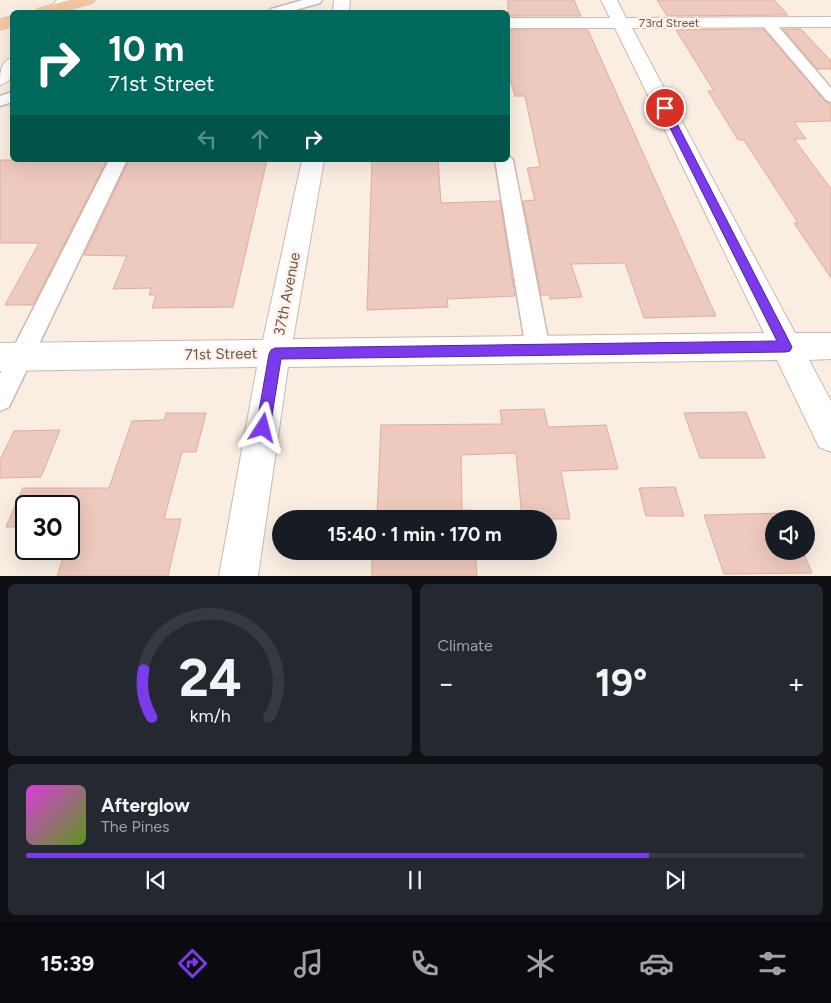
<!DOCTYPE html>
<html lang="en">
<head>
<meta charset="utf-8">
<style>
	body { margin:0; font-family:Figtree,sans-serif; background:#242831; color:#f1f3f6; height:100vh; display:flex; flex-direction:column; font-size:19px; white-space:nowrap }
	* { box-sizing:border-box; margin:0 }
	p { font-size:16px; color:#9ea1a6 }
	.icon { flex:none; width:28px; height:28px; fill:none; stroke:currentColor; stroke-width:2; stroke-linecap:round; stroke-linejoin:round }
	.map { position:relative; height:576px; overflow:hidden }
	.details { display:flex; flex-direction:column; gap:8px; padding:8px; background:#0d0f14; flex:1 }
	.details>* { flex:none }
	.banner { position:absolute; left:10px; top:10px; width:500px; height:152px; border-radius:8px; box-shadow:0 5px 20px #0002; background:#00695c; color:#fff; overflow:hidden }
	.fabs { position:absolute; left:765px; top:510px; display:grid; gap:10px }
	.fabs a { display:grid; place-items:center; width:50px; height:50px; border-radius:50%; background:#171b24; box-shadow:0 5px 20px #0002; font-size:25px }
	.speed { position:absolute; left:15px; top:495px; display:flex; gap:10px; font-size:25px; font-weight:700; text-align:center }
	.speed>* { display:grid; place-content:center; width:65px; height:65px; border-radius:50%; background:#171b24; box-shadow:0 5px 20px #0002; line-height:1 }
	.speed .limit { border:2px solid #111; border-radius:8px; background:#fff; color:#111 }
	.pin { position:absolute; display:grid; place-items:center; width:42px; height:42px; color:#fff; margin:-21px; border:2px solid #fff; border-radius:50%; box-shadow:0 1px 5px #0007 }
	.me { position:absolute; width:55px; margin:-28px; rotate:9deg; stroke-linejoin:round; filter:drop-shadow(0 0 4px #0008) }
	.turn { display:flex; align-items:center; gap:18px; height:105px; padding:0 15px; font-size:22px }
	.turn .icon { width:65px; height:65px; stroke-width:2.5 }
	.turn b { display:block; font-size:35px; line-height:42px }
	.lanes { display:flex; align-items:center; height:48px; padding:0 15px; background:#0003; justify-content:center; gap:25px; direction:ltr }
	.lanes .off { opacity:.35 }
	.big { font-size:38px; font-weight:700; line-height:1.1 }
	.details .tile { flex:1; display:flex; flex-direction:column; justify-content:center; gap:8px; min-width:0; padding:0 18px; border-radius:8px; background:#242831 }
	.details .dial { align-items:center; gap:0 }
	.dial svg { height:130px; overflow:visible; fill:none; stroke:#363941; stroke-width:7; stroke-linecap:round; text-anchor:middle }
	.dial text { fill:#f1f3f6; stroke:none }
	.song { display:flex; align-items:center; gap:15px }
	.cover { width:60px; height:60px; border-radius:8px; background:linear-gradient(135deg,hsl(300 70% 55%),hsl(90 70% 35%)) }
	.played { height:5px; border-radius:2px; background:linear-gradient(90deg,#7c3aed 80%,#363941 80%) }
	.keys { display:flex; justify-content:space-around; direction:ltr }
	.heat { display:flex; justify-content:space-between; align-items:center; font-size:28px; direction:ltr }
	.details .tiles { flex:1; display:grid; gap:8px; grid-template-columns:1fr 1fr }
	.tile:last-child { grid-column:span 2 }
	.trip { position:absolute; left:272px; top:510px; width:285px; height:50px; border-radius:25px; background:#171b24; box-shadow:0 5px 20px #0002; font-weight:700; line-height:50px; text-align:center }
	.tab-bar { display:flex; height:80px; justify-content:space-around; align-items:center; background:#090b0e; color:#9ea1a6 }
	.tab-bar .icon { width:35px; height:35px }
	.tab-bar .selected { color:#7c3aed }
	.tab-bar b { font-size:22px; color:#f1f3f6 }
	.map>svg:first-child { display:block }
	.building { fill:#eec9bd; stroke:#dfad9e }
	.lines { fill:none; stroke-linecap:round; stroke-linejoin:round }
	.service-casing { stroke:#cdb7ae; stroke-width:3 }
	.minor-casing { stroke:#cdb7ae; stroke-width:2 }
	.primary-casing { stroke:#d7cfcd; stroke-width:2 }
	.service { fill:#fff; fill-rule:evenodd }
	.minor { fill:#fff; fill-rule:evenodd }
	.primary { fill:#f5c8a0; fill-rule:evenodd }
	.route { fill:#7c3aed; stroke:#51269a }
	.labels { text-anchor:middle; stroke-width:4.5; stroke-linejoin:round; paint-order:stroke }
	.far-street-label { font-size:12px; fill:#71534b; stroke:#fef2e9 }
	.street-label { font-size:15px; fill:#71534b; stroke:#fef2e9 }
</style>
</head>
<body>
<div class="map">
<svg width="831" height="576" viewBox="0 0 831 576">
	<rect width="100%" height="100%" fill="#faeee3"/>
	<g class="building">
		<polygon points="508,0 574,0 581,16 508,16"/>
		<polygon points="657,0 774,0 788,15 667,16"/>
		<polygon points="763,29 825,101 831,105 831,121 794,122 806,139 794,139 831,189 831,278 794,223 798,223 744,140 738,140 708,91 714,91 676,30"/>
		<polygon points="783,29 801,29 831,61 831,69 817,69"/>
		<polygon points="508,30 588,30 716,316 644,318 625,263 571,264 582,297 550,299 549,295 541,295 523,201 535,200 527,168 540,167 525,96 515,96 508,73"/>
		<polygon points="0,160 107,160 33,305 5,305 39,243 0,243"/>
		<polygon points="129,160 267,160 233,307 152,308 156,295 149,295 151,288 113,289 127,256 84,255"/>
		<polygon points="372,160 438,160 441,203 500,201 515,296 447,299 448,307 367,310"/>
		<polygon points="544,409 548,427 606,425 618,469 561,471 570,519 522,519 516,453 461,455 462,510 470,510 471,519 372,519 372,516 377,516 381,425 502,424 500,410"/>
		<polygon points="746,412 765,458 700,458 684,413"/>
		<polygon points="166,413 206,413 196,452 182,452 164,519 181,519 168,576 57,576 66,549 69,549 69,542 74,527 69,527 69,506 26,506 26,527 6,527 23,488 109,488 132,421 164,420"/>
		<polygon points="60,430 41,477 0,478 0,460 14,431"/>
		<polygon points="675,487 684,516 646,516 639,488"/>
		<polygon points="788,513 790,519 774,519 774,551 803,551 812,573 724,574 704,515"/>
		<polygon points="372,551 475,551 477,576 372,576"/>
	</g>
	<g class="lines">
		<g class="service-casing">
			<g id="service">
				<polygon points="303,0 322,0 320,3 288,12 270,12 271,9"/>
				<polygon points="767,18 772,19 831,88 831,102 826,100 762,25 760,22"/>
				<polygon points="12,92 12,102 0,106 0,96"/>
				<polygon points="508,155 513,160 550,350 546,357 538,360 530,357 526,350 495,160 508,160"/>
				<polygon points="109,160 127,160 9,407 0,411 0,374"/>
			</g>
		</g>
		<g class="minor-casing">
			<g id="minor">
				<polygon points="57,0 74,0 64,12 47,12"/>
				<polygon points="334,0 350,0 349,12 333,12"/>
				<polygon points="601,0 617,0 626,18 831,17 831,27 632,28 795,333 831,333 831,359 809,360 831,401 831,452 819,447 777,360 288,367 258,576 219,576 257,367 0,371 0,343 263,340 302,160 324,160 293,339 764,333 615,28 508,28 508,18 610,18"/>
				<path d="M12 58C14 70 14 81 0 85 0 72 0 62 12 58Z"/>
			</g>
		</g>
		<g class="primary-casing">
			<g id="primary">
				<polygon points="69,0 95,0 93,3 60,12 35,12 37,9"/>
				<polygon points="12,16 12,26 0,30 0,19"/>
			</g>
		</g>
		<use href="#service" class="service"/>
		<use href="#minor" class="minor"/>
		<use href="#primary" class="primary"/>
	</g>
	<polygon class="route" points="665,105 669,108 790,343 792,347 790,351 786,352 281,359 270,428 268,432 263,434 258,432 256,428 269,354 271,350 275,348 777,341 660,108"/>
	<g class="labels">
		<g class="far-street-label">
			<text x="669" y="27">73rd Street</text>
		</g>
		<g class="street-label">
			<text transform="translate(287 294) rotate(-79)" y="5">37th Avenue</text>
			<text transform="translate(221 354) rotate(-1)" y="5">71st Street</text>
		</g>
	</g>
</svg>
<div class="fabs">
<a><svg class="icon" aria-label="sound" viewBox="0 0 24 24"><path d="M4 9h4l5-4v14l-5-4H4zM17 9q2 3 0 6"/></svg></a>
</div>
<div class="speed"><div class="limit">30</div></div>
<div class="pin" style="left:665px;top:108px;background:#d93025"><svg class="icon" aria-label="arrive" viewBox="0 0 24 24"><path d="M6 21V4h12l-3 4 3 4H6"/></svg></div>
<svg class="me" style="left:263px;top:428px" viewBox="-20 -20 40 40"><path d="M0-17L14 15 0 8-14 15z" fill="#7c3aed" stroke="#fff" stroke-width="4"/></svg>
<div class="trip">15:40 · 1 min · 170 m</div>
<div class="banner">
<div class="turn"><svg class="icon" aria-label="right" viewBox="0 0 24 24"><path d="M7 20v-9h11M14 6l5 5-5 5"/></svg><div><b>10 m</b>71st Street</div></div>
<div class="lanes"><svg class="icon off" aria-label="left" viewBox="0 0 24 24"><path d="M17 20v-9H6M10 6l-5 5 5 5"/></svg><svg class="icon off" aria-label="ahead" viewBox="0 0 24 24"><path d="M12 20V5M6 11l6-6 6 6"/></svg><svg class="icon" aria-label="right" viewBox="0 0 24 24"><path d="M7 20v-9h11M14 6l5 5-5 5"/></svg></div>
</div>
</div>
<section class="details">
<div class="tiles">
<div class="tile dial"><svg viewBox="0 0 100 80">
<path d="M14 69A42 42 0 1 1 86 69"/>
<path d="M14 69A42 42 0 0 1 9 40" stroke="#7c3aed"/>
<text x="50" y="56" font-size="32" font-weight="700">24</text>
<text x="50" y="72" font-size="11">km/h</text>
</svg></div>
<div class="tile"><p>Climate</p>
<div class="heat"><a>−</a><b class="big">19°</b><a>+</a></div>
</div>
<div class="tile">
<div class="song"><i class="cover"></i><div><b>Afterglow</b><p>The Pines</p></div></div>
<div class="played"></div>
<div class="keys"><svg class="icon" aria-label="previous" viewBox="0 0 24 24"><path d="M18 5L8 12l10 7zM5 5v14"/></svg><svg class="icon" aria-label="pause" viewBox="0 0 24 24"><path d="M8 5v14M16 5v14"/></svg><svg class="icon" aria-label="next" viewBox="0 0 24 24"><path d="M6 5l10 7-10 7zM19 5v14"/></svg></div>
</div>
</div>
</section>
<nav class="tab-bar">
<b>15:39</b>
<svg class="icon selected" aria-label="directions" viewBox="0 0 24 24"><path d="M12 3l9 9-9 9-9-9zM9 14v-3h6M13 9l2 2-2 2"/></svg>
<svg class="icon" aria-label="music" viewBox="0 0 24 24"><path d="M9 18V5l10-2v13"/><circle cx="6" cy="18" r="3"/><circle cx="16" cy="16" r="3"/></svg>
<svg class="icon" aria-label="phone" viewBox="0 0 24 24"><path d="M5 4h4l2 5-3 2q2 4 5 5l2-3 5 2v4C11 20 4 13 5 4z"/></svg>
<svg class="icon" aria-label="climate" viewBox="0 0 24 24"><path d="M12 3v18M4 7l16 10M4 17L20 7"/></svg>
<svg class="icon" aria-label="car" viewBox="0 0 24 24"><path d="M5 17H2v-5l4-1 3-4h7l3 4 3 1v5h-3M9 17h6M6 11h13"/><circle cx="7" cy="17" r="2"/><circle cx="17" cy="17" r="2"/></svg>
<svg class="icon" aria-label="filters" viewBox="0 0 24 24"><path d="M4 7h16M4 17h16"/><circle cx="9" cy="7" r="2"/><circle cx="15" cy="17" r="2"/></svg>
</nav>
</body>
</html>
